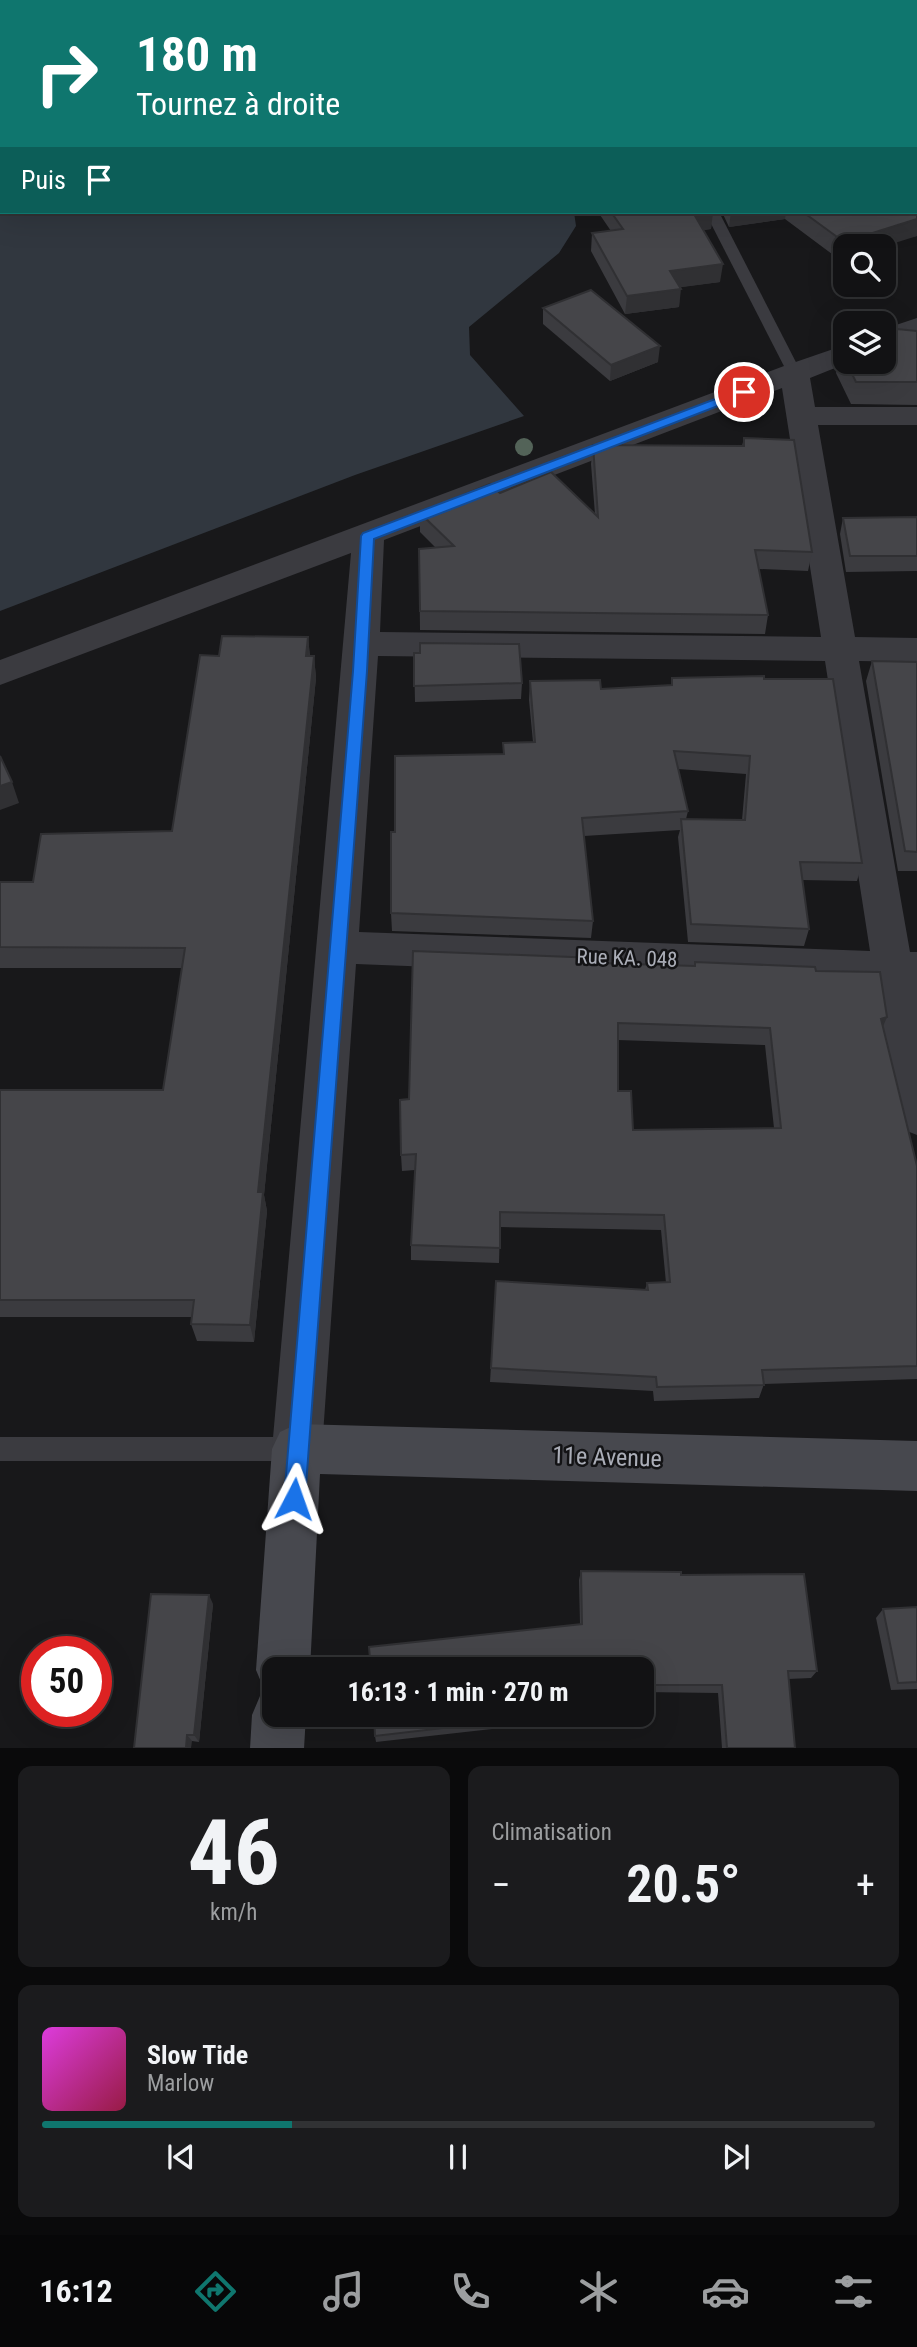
<!DOCTYPE html>
<html lang="fr">
<head>
<meta charset="utf-8">
<style>
	body { margin:0; font-family:"Roboto Condensed",sans-serif; background:#1b1b1d; color:#f1f3f6; height:100vh; display:flex; flex-direction:column; font-size:26px; white-space:nowrap }
	* { box-sizing:border-box; margin:0 }
	p { font-size:23px; color:#9c9ea0 }
	.icon { flex:none; width:38px; height:38px; fill:none; stroke:currentColor; stroke-width:2; stroke-linecap:round; stroke-linejoin:round }
	.map { position:relative; height:1748px; overflow:hidden }
	.side { display:flex; flex-direction:column; gap:18px; padding:18px; background:#0a0a0b; flex:1 }
	.side>* { flex:none }
	.top-card { position:absolute; left:0px; top:0px; width:917px; height:214px; box-shadow:0 7px 28px #0002,0 0 0 2px #313234; background:#0f766e; color:#fff; overflow:hidden }
	.buttons { position:absolute; left:833px; top:234px; display:grid; gap:14px }
	.buttons a { display:grid; place-items:center; width:63px; height:63px; border-radius:14px; background:#121214; box-shadow:0 7px 28px #0002,0 0 0 2px #313234; font-size:35px }
	.speed { position:absolute; left:21px; top:1636px; display:flex; gap:14px; font-size:35px; font-weight:700; text-align:center }
	.speed>* { display:grid; place-content:center; width:91px; height:91px; border-radius:50%; background:#121214; box-shadow:0 7px 28px #0002,0 0 0 2px #313234; line-height:1 }
	.speed .limit { border:10px solid #d22; background:#fff; color:#111 }
	.pin { position:absolute; display:grid; place-items:center; width:60px; height:60px; color:#fff; margin:-30px; border:4px solid #fff; border-radius:50%; box-shadow:0 2px 7px #0007 }
	.me { position:absolute; width:77px; margin:-38px; rotate:4deg; stroke-linejoin:round; filter:drop-shadow(0 0 5px #0008) }
	.turn { display:flex; align-items:center; gap:24px; height:147px; padding:0 21px; font-size:32px }
	.turn .icon { width:91px; height:91px; stroke-width:2.5 }
	.turn b { display:block; font-size:49px; line-height:60px }
	.then { display:flex; align-items:center; height:66px; padding:0 21px; background:#0003; gap:14px; font-size:26px }
	.big { font-size:52px; font-weight:700; line-height:1.1 }
	.side .widget { flex:1; display:flex; flex-direction:column; justify-content:center; gap:10px; min-width:0; padding:0 24px; border-radius:14px; background:#1b1b1d }
	.side .dial { align-items:center; gap:0 }
	.dial b { font-size:91px; line-height:1 }
	.song { display:flex; align-items:center; gap:21px }
	.cover { width:84px; height:84px; border-radius:10px; background:linear-gradient(135deg,hsl(300 70% 55%),hsl(340 70% 35%)) }
	.played { height:7px; border-radius:4px; background:linear-gradient(90deg,#0f766e 30%,#313234 30%) }
	.keys { display:flex; justify-content:space-around; direction:ltr }
	.heat { display:flex; justify-content:space-between; align-items:center; font-size:38px; direction:ltr }
	.side .tiles { flex:1; display:grid; gap:18px; grid-template-columns:1fr 1fr }
	.widget:last-child { grid-column:span 2 }
	.trip { position:absolute; left:262px; top:1657px; width:392px; height:70px; border-radius:14px; background:#121214; box-shadow:0 7px 28px #0002,0 0 0 2px #313234; font-weight:700; line-height:70px; text-align:center }
	.menu { display:flex; height:112px; justify-content:space-around; align-items:center; background:#070708; color:#9c9ea0 }
	.menu .icon { width:49px; height:49px }
	.menu .selected { color:#0f766e }
	.menu b { font-size:32px; color:#f1f3f6 }
	.map>svg:first-child { display:block }
	.water { fill:#31373f }
	.lines { fill:none; stroke-linecap:round; stroke-linejoin:round }
	.service { fill:#3b3b40; fill-rule:evenodd }
	.minor { fill:#3b3b40; fill-rule:evenodd }
	.secondary { fill:#47484e; fill-rule:evenodd }
	.tree { fill:#536358 }
	.wall { fill:#3b3b3f; fill-rule:evenodd }
	.shaded-wall { fill:#303033 }
	.building { fill:#454549; stroke:#303033; stroke-width:2; fill-rule:evenodd }
	.route { fill:#1a73e8; stroke:#114b97; stroke-width:2 }
	.labels { text-anchor:middle; stroke-width:5; stroke-linejoin:round; paint-order:stroke }
	.street-label { font-size:21px; fill:#abaeb8; stroke:#131315 }
	.near-street-label { font-size:24px; fill:#abaeb8; stroke:#131315 }
</style>
</head>
<body>
<div class="map">
<svg width="917" height="1749" viewBox="0 0 917 1749">
	<rect width="100%" height="100%" fill="#18181a"/>
	<polygon class="water" points="0,0 917,0 917,27 915,2 2,2 2,212 574,212 576,226 559,253 469,327 470,355 524,416 355,475 0,611"/>
	<g class="lines">
		<g class="service">
			<polygon points="705,212 719,212 801,372 799,375 789,375 787,372"/>
			<polygon points="0,1437 296,1437 305,1440 308,1449 305,1458 296,1461 0,1461"/>
		</g>
		<g class="minor">
			<polygon points="917,318 917,337 884,348 884,329"/>
			<path d="M845 345V362H850L810 378 815 407H917V425H818L855 637 917 638V662L859 661 910 952H917V1135L902 1129 896 1116 875 984 356 964 322 1449 314 1466 297 1474 280 1466 272 1449 351 553 0 685V660L784 366ZM782 388 821 637 380 632 384 540ZM378 656 825 661 870 951 359 932Z"/>
		</g>
		<polygon class="secondary" points="297,1424 917,1441 917,1491 320,1474 310,1670 275,1670 275,1715 306,1715 304,1749 250,1749 252,1715 260,1696 271,1691 264,1689 256,1670 272,1449 280,1432"/>
	</g>
	<circle class="tree" cx="524" cy="447" r="9"/>
	<g class="wall">
		<polygon points="598,212 713,212 711,229 703,230 720,282 680,287 679,307 625,314 591,251 592,233 611,231"/>
		<polygon points="722,212 915,212 917,236 845,247 845,258 840,260 785,219 729,227"/>
		<polygon points="543,308 658,362 610,381 543,324"/>
		<polygon points="917,331 917,405 851,404 836,373 841,351 845,348 845,362 884,362"/>
		<polygon points="744,438 812,552 808,571 759,569 768,615 765,634 420,630 419,549 436,548 420,532 420,513 500,493 595,514 591,464 593,445 742,446"/>
		<polygon points="917,517 917,571 846,572 840,534 843,518"/>
		<polygon points="308,637 310,656 314,656 316,678 264,1195 267,1211 254,1342 197,1341 191,1324 192,1317 0,1317 0,1090 163,1090 182,968 0,968 0,882 33,882 172,831 219,656"/>
		<polygon points="414,653 522,683 521,699 415,702"/>
		<polygon points="872,661 917,662 917,871 898,871 866,681"/>
		<path d="M672 678 764 679 862 863 857 881 802 880 809 929 804 946 688 942 678 837 680 830 584 836 593 921 591 938 392 931 391 913 395 832 503 754V743L533 742 529 700 530 681 601 689 671 685ZM678 769 746 774 742 820 686 819 688 811Z"/>
		<path d="M695 962 816 971 883 1027 917 1166V1379L764 1384 759 1398 654 1401 653 1391 490 1382 496 1281 645 1290 647 1283H666L661 1230 500 1227 499 1263 411 1260V1245L415 1170 402 1171 401 1155 409 1099 598 963 694 966ZM618 1040 765 1045 774 1128 633 1130 618 1091Z"/>
		<polygon points="581,1571 681,1575 817,1671 811,1678 788,1679 795,1748 722,1748 718,1693 642,1692 642,1670 580,1624 579,1580"/>
		<polygon points="213,1604 199,1742 192,1741 134,1748"/>
		<polygon points="917,1607 917,1689 891,1690 876,1618 883,1609"/>
		<polygon points="538,1717 537,1724 376,1742 375,1736"/>
	</g>
	<g class="shaded-wall">
		<polygon points="713,212 711,229 692,232 694,214"/>
		<polygon points="731,212 786,212 785,219 729,227"/>
		<polygon points="917,219 917,236 882,247 845,247 845,258 840,260 844,242"/>
		<polygon points="723,264 720,282 668,289 670,271"/>
		<polygon points="681,289 679,307 625,314 627,296"/>
		<polygon points="660,346 658,362 610,381 611,365"/>
		<polygon points="308,637 310,659 306,656"/>
		<polygon points="314,656 316,678 264,1195 267,1211 254,1342 250,1325 258,1192"/>
		<polygon points="12,782 19,803 0,810 0,786"/>
		<polygon points="887,1017 880,1034 881,1019"/>
		<polygon points="209,1595 213,1604 199,1742 194,1735"/>
		<polygon points="187,1735 192,1741 191,1748 186,1748"/>
	</g>
	<g class="building">
		<polygon points="917,64 917,219 844,242 803,212 915,212 915,65"/>
		<polygon points="611,212 710,212 694,214 723,264 670,271 681,289 627,296 592,233 623,229"/>
		<polygon points="591,290 660,346 611,365 543,308"/>
		<polygon points="897,329 917,331 917,382 856,382 846,362 884,362 884,331"/>
		<polygon points="845,348 845,360 841,351"/>
		<polygon points="744,438 794,440 812,552 755,550 768,615 420,611 419,549 454,546 420,513 490,484 500,493 551,472 598,517 593,445 744,446"/>
		<polygon points="917,517 917,556 850,556 843,518"/>
		<polygon points="222,636 308,637 306,656 314,656 258,1192 263,1192 250,1325 191,1324 194,1300 0,1300 0,1090 163,1090 185,948 0,947 0,882 33,882 41,834 172,831 200,655 219,656"/>
		<polygon points="420,643 519,644 522,683 414,686 414,653 420,653"/>
		<polygon points="872,661 917,662 917,852 905,851"/>
		<polygon points="764,676 764,679 833,679 862,863 800,862 809,929 691,924 681,819 745,820 750,756 674,751 688,811 582,818 593,921 391,913 391,832 395,832 395,756 504,754 503,743 535,742 530,681 600,680 601,689 672,685 672,678"/>
		<polygon points="0,756 12,782 0,786"/>
		<path d="M413 951 597 958 598 963 695 966V962L815 967 816 971 880 972 887 1017 881 1019 917 1166V1366L762 1370 764 1385 657 1387 656 1377 491 1368 496 1281 648 1290 647 1283 670 1282 664 1215 500 1212V1248L411 1245 416 1154 401 1155 400 1100 409 1099ZM618 1023 770 1028 781 1128 633 1130 631 1091H618Z"/>
		<polygon points="581,1571 681,1572 681,1575 804,1574 817,1671 788,1671 795,1748 727,1748 722,1685 642,1685 642,1670 371,1670 369,1647 582,1624"/>
		<polygon points="151,1594 209,1595 194,1735 187,1735 186,1748 134,1748"/>
		<polygon points="917,1607 917,1682 898,1683 883,1609"/>
		<polygon points="374,1715 538,1715 538,1717 375,1736"/>
	</g>
	<polygon class="route" points="744,388 749,389 749,394 374,539 367,671 305,1499 302,1506 294,1509 287,1506 284,1499 353,671 361,536 363,533"/>
	<g class="labels">
		<g class="street-label">
			<text transform="translate(627 958) rotate(2)" y="7">Rue KA. 048</text>
		</g>
		<g class="near-street-label">
			<text transform="translate(607 1457) rotate(2)" y="8">11e Avenue</text>
		</g>
	</g>
</svg>
<div class="buttons">
<a><svg class="icon" aria-label="search" viewBox="0 0 24 24"><circle cx="10" cy="10" r="6"/><path d="M15 15l6 6"/></svg></a>
<a><svg class="icon" aria-label="layers" viewBox="0 0 24 24"><path d="M12 4l9 5-9 5-9-5zM3 14l9 5 9-5"/></svg></a>
</div>
<div class="speed"><div class="limit">50</div></div>
<div class="pin" style="left:744px;top:392px;background:#d93025"><svg class="icon" aria-label="arrive" viewBox="0 0 24 24"><path d="M6 21V4h12l-3 4 3 4H6"/></svg></div>
<svg class="me" style="left:294px;top:1499px" viewBox="-20 -20 40 40"><path d="M0-17L14 15 0 8-14 15z" fill="#1a73e8" stroke="#fff" stroke-width="4"/></svg>
<div class="trip">16:13 · 1 min · 270 m</div>
<div class="top-card">
<div class="turn"><svg class="icon" aria-label="right" viewBox="0 0 24 24"><path d="M7 20v-9h11M14 6l5 5-5 5"/></svg><div><b>180 m</b>Tournez à droite</div></div>
<div class="then">Puis<svg class="icon" aria-label="arrive" viewBox="0 0 24 24"><path d="M6 21V4h12l-3 4 3 4H6"/></svg></div>
</div>
</div>
<section class="side">
<div class="tiles">
<div class="widget dial"><b>46</b><p>km/h</p></div>
<div class="widget"><p>Climatisation</p>
<div class="heat"><a>−</a><b class="big">20.5°</b><a>+</a></div>
</div>
<div class="widget">
<div class="song"><i class="cover"></i><div><b>Slow Tide</b><p>Marlow</p></div></div>
<div class="played"></div>
<div class="keys"><svg class="icon" aria-label="previous" viewBox="0 0 24 24"><path d="M18 5L8 12l10 7zM5 5v14"/></svg><svg class="icon" aria-label="pause" viewBox="0 0 24 24"><path d="M8 5v14M16 5v14"/></svg><svg class="icon" aria-label="next" viewBox="0 0 24 24"><path d="M6 5l10 7-10 7zM19 5v14"/></svg></div>
</div>
</div>
</section>
<nav class="menu">
<b>16:12</b>
<svg class="icon selected" aria-label="directions" viewBox="0 0 24 24"><path d="M12 3l9 9-9 9-9-9zM9 14v-3h6M13 9l2 2-2 2"/></svg>
<svg class="icon" aria-label="music" viewBox="0 0 24 24"><path d="M9 18V5l10-2v13"/><circle cx="6" cy="18" r="3"/><circle cx="16" cy="16" r="3"/></svg>
<svg class="icon" aria-label="phone" viewBox="0 0 24 24"><path d="M5 4h4l2 5-3 2q2 4 5 5l2-3 5 2v4C11 20 4 13 5 4z"/></svg>
<svg class="icon" aria-label="climate" viewBox="0 0 24 24"><path d="M12 3v18M4 7l16 10M4 17L20 7"/></svg>
<svg class="icon" aria-label="car" viewBox="0 0 24 24"><path d="M5 17H2v-5l4-1 3-4h7l3 4 3 1v5h-3M9 17h6M6 11h13"/><circle cx="7" cy="17" r="2"/><circle cx="17" cy="17" r="2"/></svg>
<svg class="icon" aria-label="filters" viewBox="0 0 24 24"><path d="M4 7h16M4 17h16"/><circle cx="9" cy="7" r="2"/><circle cx="15" cy="17" r="2"/></svg>
</nav>
</body>
</html>
